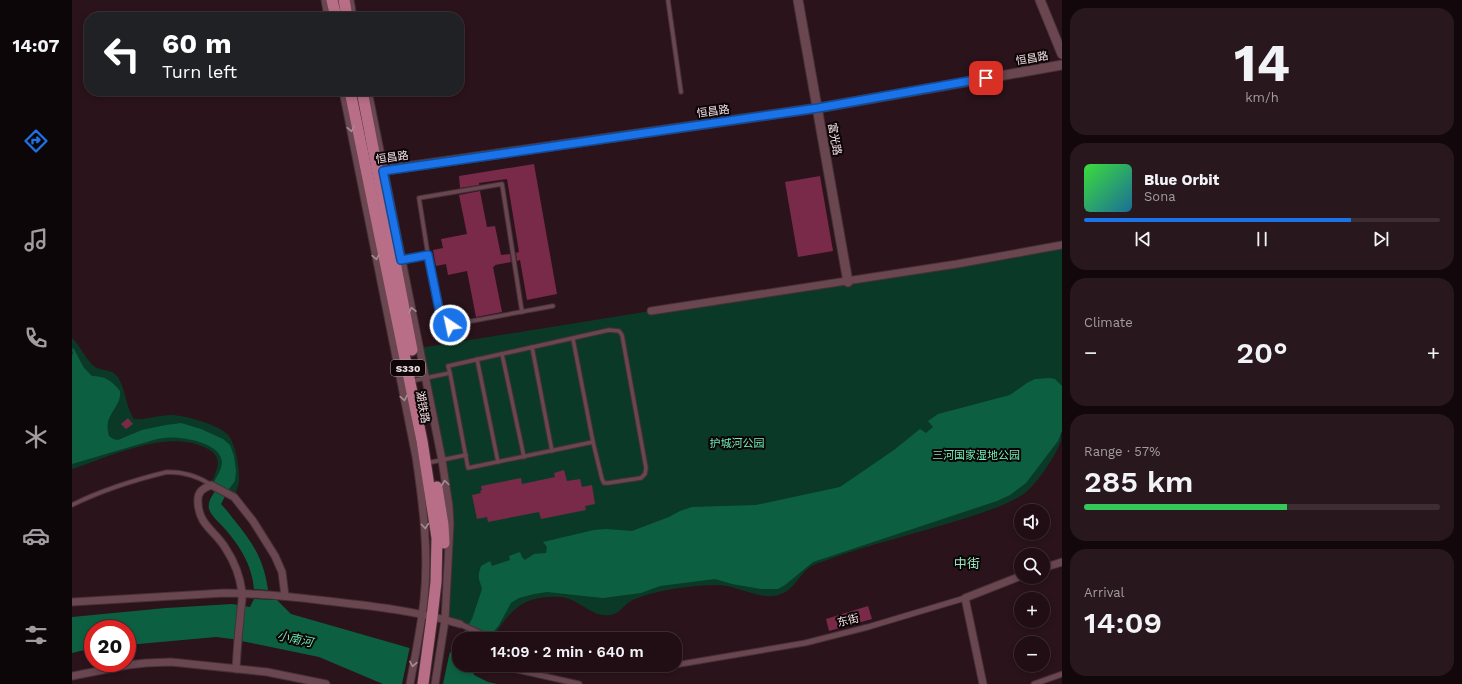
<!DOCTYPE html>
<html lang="en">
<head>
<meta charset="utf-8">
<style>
	body { margin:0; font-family:"Work Sans","Noto Sans SC",sans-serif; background:#28171d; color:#f1f3f6; height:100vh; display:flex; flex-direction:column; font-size:15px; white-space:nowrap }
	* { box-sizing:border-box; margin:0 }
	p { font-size:13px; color:#a29ca0 }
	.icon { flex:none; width:22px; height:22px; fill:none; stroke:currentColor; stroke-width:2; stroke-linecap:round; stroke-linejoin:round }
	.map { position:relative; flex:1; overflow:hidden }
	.side { display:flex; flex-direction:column; gap:8px; padding:8px; background:#12080b; width:400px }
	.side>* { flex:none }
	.guide { position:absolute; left:12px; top:12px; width:380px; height:84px; border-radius:16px; box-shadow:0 2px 6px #0003,0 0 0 1px #3d2e34; background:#202124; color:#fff; overflow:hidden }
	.controls { position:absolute; left:942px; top:504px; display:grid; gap:8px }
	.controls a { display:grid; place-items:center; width:36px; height:36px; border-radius:50%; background:#200e14; box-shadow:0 2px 6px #0003,0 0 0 1px #3d2e34; font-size:20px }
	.speed { position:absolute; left:12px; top:620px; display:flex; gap:8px; font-size:20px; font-weight:700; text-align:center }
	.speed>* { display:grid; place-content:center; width:52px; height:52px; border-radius:50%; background:#200e14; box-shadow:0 2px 6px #0003,0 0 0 1px #3d2e34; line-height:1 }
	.speed .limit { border:6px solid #d22; background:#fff; color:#111 }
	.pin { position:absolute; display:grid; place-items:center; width:34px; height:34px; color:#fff; margin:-17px; border-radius:8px; box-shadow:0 2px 6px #0006 }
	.me { position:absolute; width:44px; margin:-22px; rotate:326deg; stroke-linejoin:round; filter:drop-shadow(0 0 3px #0008) }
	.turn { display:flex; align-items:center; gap:14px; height:84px; padding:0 12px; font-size:18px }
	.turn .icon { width:52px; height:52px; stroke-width:2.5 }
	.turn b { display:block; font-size:28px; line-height:34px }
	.big { font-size:30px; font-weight:600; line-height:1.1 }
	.side .tile { flex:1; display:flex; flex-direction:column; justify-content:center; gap:6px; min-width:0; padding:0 14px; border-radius:16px; background:#28171d }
	.side .dial { align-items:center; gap:0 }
	.dial b { font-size:52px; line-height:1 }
	.song { display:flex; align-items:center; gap:12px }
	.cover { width:48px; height:48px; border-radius:6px; background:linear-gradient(135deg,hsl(120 70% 55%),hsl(200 70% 35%)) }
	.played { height:4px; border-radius:2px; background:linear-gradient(90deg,#1a73e8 75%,#3d2e34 75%) }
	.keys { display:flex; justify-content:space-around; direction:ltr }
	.heat { display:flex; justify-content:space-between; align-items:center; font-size:22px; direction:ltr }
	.charge { height:6px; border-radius:3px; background:linear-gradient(90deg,#34c759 57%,#3d2e34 0) }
	.trip { position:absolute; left:380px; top:632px; width:230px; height:40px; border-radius:16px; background:#200e14; box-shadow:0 2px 6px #0003,0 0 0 1px #3d2e34; font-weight:600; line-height:40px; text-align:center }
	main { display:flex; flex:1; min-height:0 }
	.menu { display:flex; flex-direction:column; width:72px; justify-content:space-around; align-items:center; background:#0d0608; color:#a29ca0 }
	.menu .icon { width:28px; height:28px }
	.menu .current { color:#1a73e8 }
	.menu b { font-size:18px; color:#f1f3f6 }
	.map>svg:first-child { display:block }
	.green { fill:#0a3a27 }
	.water { fill:#0c6041 }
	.pier { fill:#2a131b }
	.building { fill:#782a48 }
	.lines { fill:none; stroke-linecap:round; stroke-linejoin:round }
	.service-casing { stroke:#463037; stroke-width:5.5 }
	.pedestrian-casing { stroke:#463037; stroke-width:7 }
	.minor-casing { stroke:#463037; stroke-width:9 }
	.tertiary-casing { stroke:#463037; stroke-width:11 }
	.primary-casing { stroke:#463037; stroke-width:13 }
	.service { stroke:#694650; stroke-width:3.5 }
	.pedestrian { stroke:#694650; stroke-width:5 }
	.minor { stroke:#694650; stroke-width:7 }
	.tertiary { stroke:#694650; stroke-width:9 }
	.primary { stroke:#b76e86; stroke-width:11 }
	.oneway { stroke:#a78c94 }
	.route-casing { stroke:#114b97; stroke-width:10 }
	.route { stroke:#1a73e8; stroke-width:7 }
	.labels { text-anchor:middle; stroke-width:4; stroke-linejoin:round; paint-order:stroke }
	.shield { fill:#0c0406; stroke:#ae9fa3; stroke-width:1 }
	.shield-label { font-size:10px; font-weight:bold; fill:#f3e2e6 }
	.street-label { font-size:11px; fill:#f3e2e6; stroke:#0c0406 }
	.park-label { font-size:11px; fill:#6ef1b7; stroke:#0c0406 }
	.water-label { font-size:12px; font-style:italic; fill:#68ebb1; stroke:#0c0406 }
	.quarter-label { font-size:13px; fill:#95e9bf; stroke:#0c0406 }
</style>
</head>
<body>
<main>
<nav class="menu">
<b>14:07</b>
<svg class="icon current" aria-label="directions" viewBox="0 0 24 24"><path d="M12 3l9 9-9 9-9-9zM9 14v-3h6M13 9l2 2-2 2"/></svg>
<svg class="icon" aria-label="music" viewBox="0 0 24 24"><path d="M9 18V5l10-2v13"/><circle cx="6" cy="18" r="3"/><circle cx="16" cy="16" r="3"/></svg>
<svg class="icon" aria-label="phone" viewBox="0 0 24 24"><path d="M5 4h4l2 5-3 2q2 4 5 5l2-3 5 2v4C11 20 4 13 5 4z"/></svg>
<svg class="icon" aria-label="climate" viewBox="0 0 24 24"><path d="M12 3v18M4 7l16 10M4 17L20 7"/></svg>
<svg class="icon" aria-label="car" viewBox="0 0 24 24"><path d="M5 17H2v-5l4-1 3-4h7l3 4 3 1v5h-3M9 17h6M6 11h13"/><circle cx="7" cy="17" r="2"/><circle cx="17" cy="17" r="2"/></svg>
<svg class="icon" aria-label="filters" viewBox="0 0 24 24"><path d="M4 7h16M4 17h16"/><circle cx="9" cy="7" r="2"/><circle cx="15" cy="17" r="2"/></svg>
</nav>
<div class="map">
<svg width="990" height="684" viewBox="0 0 990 684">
	<rect width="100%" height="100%" fill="#2a131b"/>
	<g class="green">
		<path d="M990 245C990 294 990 342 990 390 990 401 990 432 989 441 984 455 965 484 953 493 938 504 912 512 894 518 844 534 793 545 744 564 729 569 724 589 709 594 689 602 666 585 646 585 623 585 580 590 559 601 551 605 548 614 538 615 523 617 513 606 500 600 493 597 486 596 479 597 448 597 436 614 420 639H388L395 627 373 620 378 524 348 348Z"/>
		<path d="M0 338C8 345 15 362 23 367 32 372 41 368 47 379 54 391 54 408 62 419 75 420 87 415 99 415 112 415 148 425 156 435 164 444 168 470 167 482 166 487 164 492 162 497L139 485C141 478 145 471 146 464 146 456 141 451 134 448 96 428 37 457 0 469Z"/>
	</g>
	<g class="water">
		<path d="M0 348 2 349 12 368 20 376C33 376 40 381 48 391 50 408 30 414 37 436L41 439 46 440 70 430 94 425 109 423 129 429 151 439 158 445 162 456 164 471 163 481 157 489 149 504C154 509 158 515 163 521 181 543 192 560 196 590L182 589C180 565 168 546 153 529 148 523 139 516 137 509 135 501 142 493 146 487L142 482C145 476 150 469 150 462 149 445 120 439 107 438 99 437 92 438 85 439L0 464V355L1 354Z"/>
		<polygon points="978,378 983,379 990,386 990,431 986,441 954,483 938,495 925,501 741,562 713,585 706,589 689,589 660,584 643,579 588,586 569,593 531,598 475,592 462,594 447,598 439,603 427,625 416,639 388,639 400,619 410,589 407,579 407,573 409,566 418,561 420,566 438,560 437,556 448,552 450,557 453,560 462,554 474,553 475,547 471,542 522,530 534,529 560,531 597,517 608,511 620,507 684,505 768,487 822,450 848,429 854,433 861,427 856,421 866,414 938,395 955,383 963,379"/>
		<polygon points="182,599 205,600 219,614 341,649 378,653 387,640 387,665 399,665 402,675 416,682 425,684 311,684 247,657 160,639 144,637 55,645 55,629 21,629 21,648 0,653 0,617 94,608 160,604 178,607"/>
	</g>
	<polygon class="pier" points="338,646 378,651 371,684 330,684"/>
	<g class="building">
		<polygon points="462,164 485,294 455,300 448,260 445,261 444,253 447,252 435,179 407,183 407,185 388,188 387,176"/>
		<polygon points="748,176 761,251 726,257 713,182"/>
		<polygon points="408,191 415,227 423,226 429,255 438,254 439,262 423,265 423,266 421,267 430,312 404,317 395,271 376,275 374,264 364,266 361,250 371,248 369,239 395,234 387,195"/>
		<polygon points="56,418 61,424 54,429 49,424"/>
		<polygon points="492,470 495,481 508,479 510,487 520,485 523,504 513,506 514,510 469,519 467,512 416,522 415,517 405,519 400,495 409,493 408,491 410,490 409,486 449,478 450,484 483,477 482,473"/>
		<polygon points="796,606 800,619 757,631 754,619"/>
	</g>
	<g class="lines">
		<g class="service-casing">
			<g id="service">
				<polyline points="596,0 609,92"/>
				<polyline points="356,255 347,198 430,184 450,312"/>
				<polyline points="330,260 356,255 369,319 378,325 481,306"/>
				<polyline points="460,347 480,451"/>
				<polyline points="430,354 452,457"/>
				<polyline points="405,359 426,462"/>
				<polyline points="378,373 376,366 537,330 547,331 550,335 574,468 573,474 569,478 536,483 532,483 530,479 521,442"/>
				<polyline points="339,381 378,373 396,468 521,442 501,339"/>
				<polyline points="355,463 394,455"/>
				<path d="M0 505C30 490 62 480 95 472 110 472 126 476 139 485"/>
			</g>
		</g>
		<g class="pedestrian-casing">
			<g id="pedestrian">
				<polyline points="388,624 421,639"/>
				<polyline points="423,665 507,684"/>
				<polyline points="550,665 571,666 599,665"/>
				<polyline points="603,665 733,643 796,627 893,598"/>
				<polyline points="962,684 990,674"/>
			</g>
		</g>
		<g class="minor-casing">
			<g id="minor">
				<polyline points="253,0 256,17"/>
				<polyline points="278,0 281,17"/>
				<path d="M271 91 344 457C351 504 357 552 352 600 349 628 343 656 338 684"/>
				<polyline points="296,91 370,460 377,506 378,524 373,620 363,684"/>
				<polyline points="579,311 885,264 990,245"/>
				<polyline points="971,568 990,562"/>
				<path d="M0 602 152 593C187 593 221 597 256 601 300 606 345 611 388 624"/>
				<path d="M164 669C165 652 166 636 168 620 168 611 171 601 170 592 168 577 162 561 154 549 144 531 127 526 126 503 125 492 130 489 139 485L162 497 181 521 203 556 210 572 213 596"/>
				<polyline points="0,676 56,665 74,663 99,662 195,672 254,684"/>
				<polyline points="911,684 893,598 949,576"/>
			</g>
		</g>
		<g class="tertiary-casing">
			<g id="tertiary">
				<polyline points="726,0 776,282"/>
				<polyline points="968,0 990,54"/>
				<polyline points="299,172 746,108 990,65"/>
			</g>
		</g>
		<g class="primary-casing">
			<g id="primary">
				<polyline points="260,0 264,17"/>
				<polyline points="272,0 275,17"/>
				<polyline points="278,91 350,441 365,538 364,582 360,617 351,684"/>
				<polyline points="290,91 340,350"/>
				<polyline points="365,487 371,525 372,543"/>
			</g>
		</g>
		<use href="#service" class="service"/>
		<use href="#pedestrian" class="pedestrian"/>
		<use href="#minor" class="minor"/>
		<use href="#tertiary" class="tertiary"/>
		<use href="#primary" class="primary"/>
	</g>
	<defs><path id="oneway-chevron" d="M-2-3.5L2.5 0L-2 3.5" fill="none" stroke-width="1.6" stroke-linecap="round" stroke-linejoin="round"/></defs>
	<g class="oneway">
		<use href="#oneway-chevron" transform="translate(279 129) rotate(79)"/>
		<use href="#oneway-chevron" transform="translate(304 257) rotate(79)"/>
		<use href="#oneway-chevron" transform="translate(340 310) rotate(-102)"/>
		<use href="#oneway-chevron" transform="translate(332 398) rotate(79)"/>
		<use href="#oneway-chevron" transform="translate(373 483) rotate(-98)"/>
		<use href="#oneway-chevron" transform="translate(353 526) rotate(85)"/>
		<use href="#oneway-chevron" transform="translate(341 664) rotate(100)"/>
	</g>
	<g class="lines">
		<g class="route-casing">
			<polyline id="route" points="378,325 369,319 356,255 329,260 311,171 746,108 914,78"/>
		</g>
		<use href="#route" class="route"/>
	</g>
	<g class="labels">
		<rect class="shield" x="319" y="360" width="34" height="16" rx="3"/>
		<g class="shield-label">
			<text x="336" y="372">S330</text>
		</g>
		<g class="street-label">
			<text transform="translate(960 58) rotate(-10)" y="4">恒昌路</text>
			<text transform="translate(641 111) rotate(-8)" y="4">恒昌路</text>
			<text transform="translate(763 139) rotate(80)" y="4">富光路</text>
			<text transform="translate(320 157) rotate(-8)" y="4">恒昌路</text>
			<text transform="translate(351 407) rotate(80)" y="4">湖铁路</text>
			<text transform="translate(776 620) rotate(-14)" y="4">东街</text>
		</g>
		<g class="park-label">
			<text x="665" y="447">护城河公园</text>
			<text x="904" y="459">三河国家湿地公园</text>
		</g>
		<g class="water-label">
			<text transform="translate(223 639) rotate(12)" y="4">小南河</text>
		</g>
		<g class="quarter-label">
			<text x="895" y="568">中街</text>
		</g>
	</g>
</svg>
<div class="controls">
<a><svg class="icon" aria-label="sound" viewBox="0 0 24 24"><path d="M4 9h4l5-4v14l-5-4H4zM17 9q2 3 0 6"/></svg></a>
<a><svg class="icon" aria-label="search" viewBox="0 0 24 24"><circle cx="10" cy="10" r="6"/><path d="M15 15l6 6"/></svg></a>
<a>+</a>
<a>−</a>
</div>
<div class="speed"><div class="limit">20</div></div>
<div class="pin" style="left:914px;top:78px;background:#d93025"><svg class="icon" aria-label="arrive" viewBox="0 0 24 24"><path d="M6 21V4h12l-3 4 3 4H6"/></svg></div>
<svg class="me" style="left:378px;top:325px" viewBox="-20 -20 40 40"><circle r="17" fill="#1a73e8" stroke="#fff" stroke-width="3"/><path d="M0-11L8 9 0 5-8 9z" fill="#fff"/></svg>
<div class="trip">14:09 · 2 min · 640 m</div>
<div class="guide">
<div class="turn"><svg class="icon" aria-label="left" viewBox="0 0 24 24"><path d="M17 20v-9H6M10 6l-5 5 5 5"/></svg><div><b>60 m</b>Turn left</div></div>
</div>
</div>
<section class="side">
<div class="tile dial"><b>14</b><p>km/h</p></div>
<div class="tile">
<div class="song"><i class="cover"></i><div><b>Blue Orbit</b><p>Sona</p></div></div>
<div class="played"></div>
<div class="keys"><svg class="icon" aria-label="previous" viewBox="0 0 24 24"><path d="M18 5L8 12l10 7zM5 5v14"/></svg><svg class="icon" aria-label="pause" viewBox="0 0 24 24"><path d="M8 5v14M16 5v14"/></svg><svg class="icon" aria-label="next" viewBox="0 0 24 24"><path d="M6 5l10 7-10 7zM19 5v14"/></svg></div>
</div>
<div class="tile"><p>Climate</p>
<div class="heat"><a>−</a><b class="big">20°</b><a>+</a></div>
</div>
<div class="tile"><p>Range · 57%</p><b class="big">285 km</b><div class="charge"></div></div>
<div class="tile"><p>Arrival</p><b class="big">14:09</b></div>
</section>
</main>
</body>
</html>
